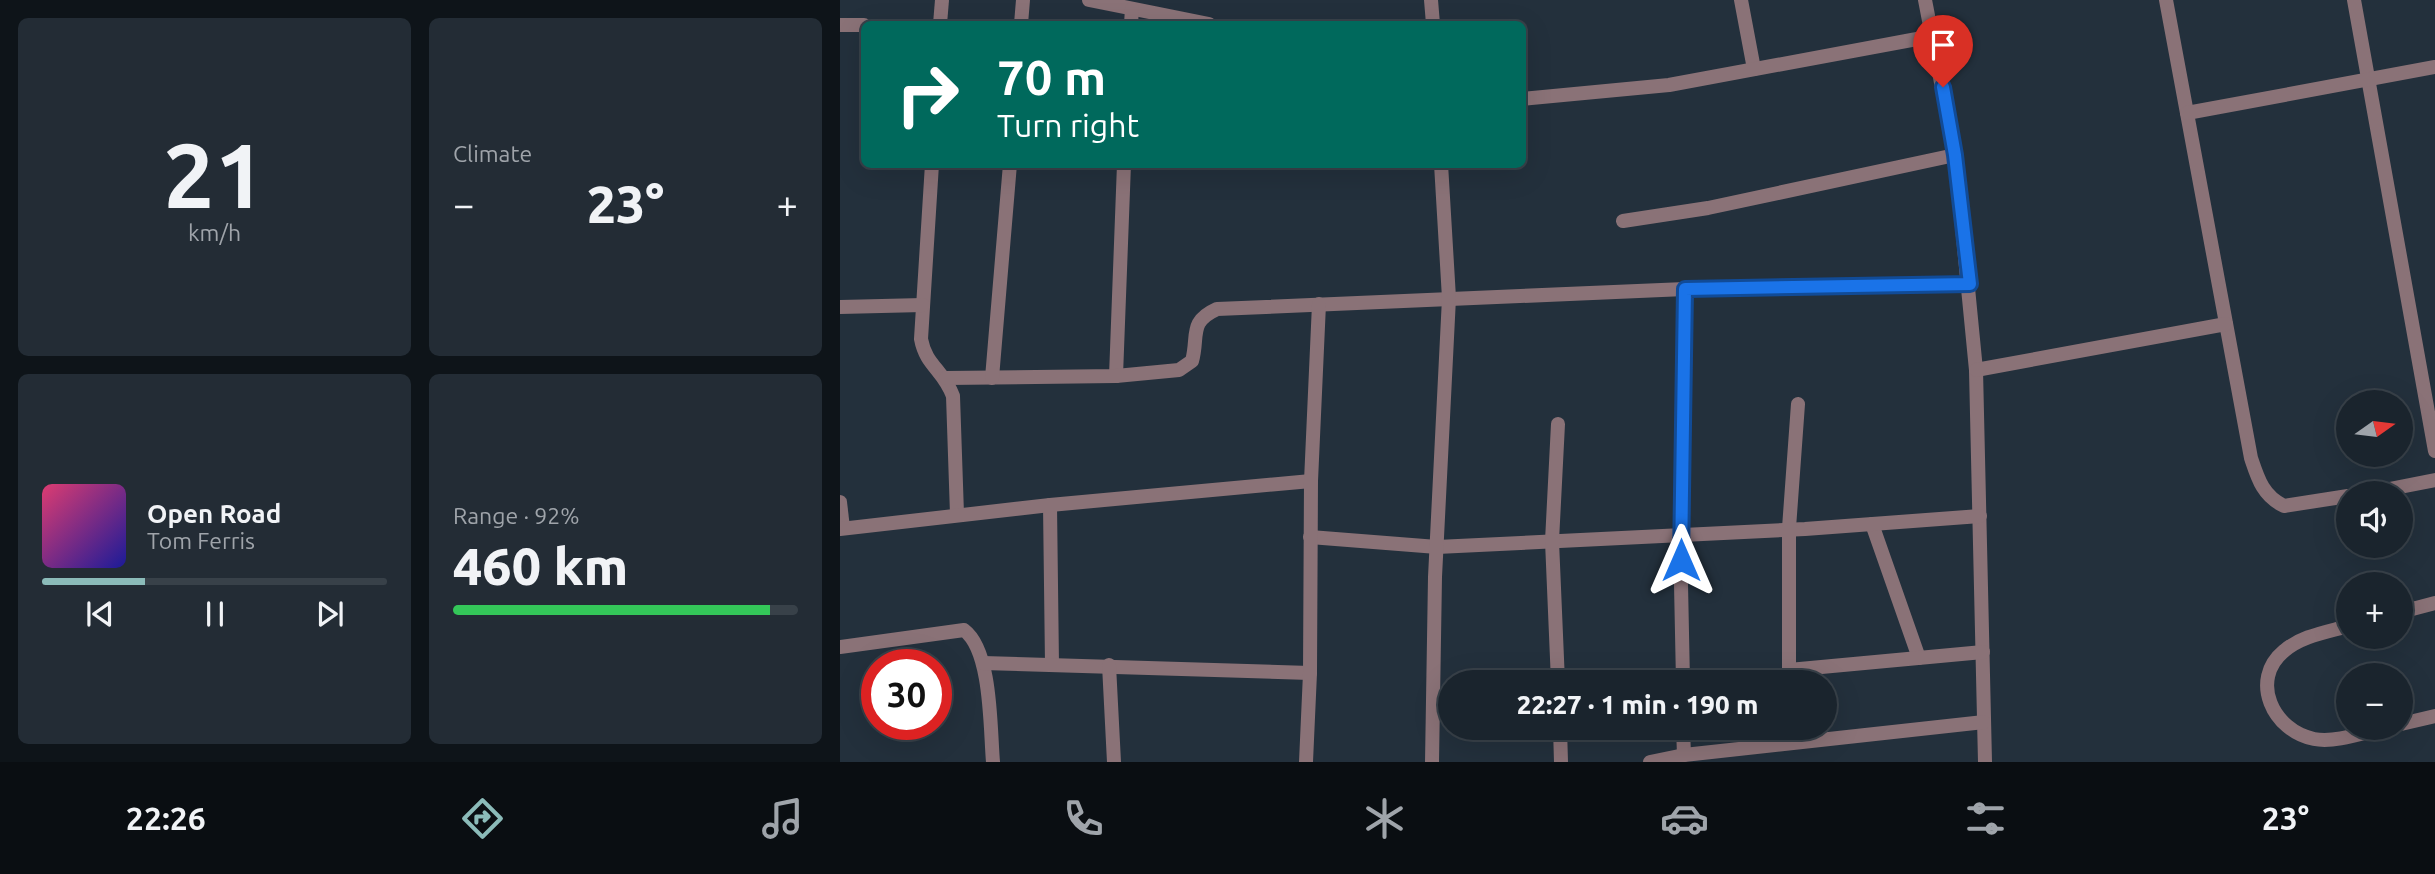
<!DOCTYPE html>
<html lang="en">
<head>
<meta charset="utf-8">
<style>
	body { margin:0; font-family:Ubuntu,sans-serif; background:#232c35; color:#f1f3f6; height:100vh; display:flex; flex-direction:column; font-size:26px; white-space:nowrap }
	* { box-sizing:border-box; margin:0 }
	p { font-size:23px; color:#9fa4aa }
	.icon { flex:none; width:38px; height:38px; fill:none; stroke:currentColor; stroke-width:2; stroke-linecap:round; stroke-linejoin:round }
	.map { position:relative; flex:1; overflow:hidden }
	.sheet { display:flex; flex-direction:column; gap:18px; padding:18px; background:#0e1419; width:840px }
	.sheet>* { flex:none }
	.guide { position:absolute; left:21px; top:21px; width:665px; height:147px; border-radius:10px; box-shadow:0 7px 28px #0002,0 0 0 2px #384149; background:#00695c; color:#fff; overflow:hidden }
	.needle { width:46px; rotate:76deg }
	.fabs { position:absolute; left:1496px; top:390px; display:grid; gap:14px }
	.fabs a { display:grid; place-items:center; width:77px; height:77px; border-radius:50%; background:#1a242d; box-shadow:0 7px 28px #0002,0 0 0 2px #384149; font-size:35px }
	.speed { position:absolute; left:21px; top:649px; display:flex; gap:14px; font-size:35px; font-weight:700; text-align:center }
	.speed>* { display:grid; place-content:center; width:91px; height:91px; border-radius:50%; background:#1a242d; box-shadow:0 7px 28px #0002,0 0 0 2px #384149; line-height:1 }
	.speed .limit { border:10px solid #d22; background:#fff; color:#111 }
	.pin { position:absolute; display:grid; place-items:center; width:60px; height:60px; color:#fff; margin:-72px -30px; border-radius:50% 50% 50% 0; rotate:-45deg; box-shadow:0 0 7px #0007 }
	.pin .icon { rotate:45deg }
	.me { position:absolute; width:77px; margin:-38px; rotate:0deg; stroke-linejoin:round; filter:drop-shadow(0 0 5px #0008) }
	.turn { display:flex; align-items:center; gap:24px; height:147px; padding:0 21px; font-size:32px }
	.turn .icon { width:91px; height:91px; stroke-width:2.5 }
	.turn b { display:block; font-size:49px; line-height:60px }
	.big { font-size:52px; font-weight:800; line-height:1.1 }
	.sheet .widget { flex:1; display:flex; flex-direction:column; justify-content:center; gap:10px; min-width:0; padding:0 24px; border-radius:10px; background:#232c35 }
	.sheet .dial { align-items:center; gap:0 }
	.dial b { font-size:91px; line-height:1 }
	.song { display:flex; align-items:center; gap:21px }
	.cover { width:84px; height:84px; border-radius:10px; background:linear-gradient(135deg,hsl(340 70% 55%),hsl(240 70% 35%)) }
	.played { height:7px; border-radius:4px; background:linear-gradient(90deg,#8bbbb9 30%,#384149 30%) }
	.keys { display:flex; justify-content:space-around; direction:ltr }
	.heat { display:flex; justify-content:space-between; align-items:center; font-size:38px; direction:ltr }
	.charge { height:10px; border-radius:5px; background:linear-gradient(90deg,#34c759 92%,#384149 0) }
	.sheet .tiles { flex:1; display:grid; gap:18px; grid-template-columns:repeat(2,1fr) }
	.trip { position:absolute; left:598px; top:670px; width:399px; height:70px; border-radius:35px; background:#1a242d; box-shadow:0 7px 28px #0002,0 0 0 2px #384149; font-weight:800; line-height:70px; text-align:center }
	.tabs { display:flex; height:112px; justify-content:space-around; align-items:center; background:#0a0e12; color:#9fa4aa }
	.tabs .icon { width:49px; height:49px }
	.tabs .on { color:#8bbbb9 }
	.tabs b { font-size:32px; color:#f1f3f6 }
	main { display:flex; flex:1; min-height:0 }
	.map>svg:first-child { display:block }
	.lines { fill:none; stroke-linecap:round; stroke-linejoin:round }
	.street { stroke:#8a7277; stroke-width:14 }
	.route-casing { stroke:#114b97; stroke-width:18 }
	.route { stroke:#1a73e8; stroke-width:12 }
</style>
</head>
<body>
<main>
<section class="sheet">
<div class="tiles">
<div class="widget dial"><b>21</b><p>km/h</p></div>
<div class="widget"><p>Climate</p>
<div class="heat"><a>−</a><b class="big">23°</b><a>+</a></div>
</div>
<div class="widget">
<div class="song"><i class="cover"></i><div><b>Open Road</b><p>Tom Ferris</p></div></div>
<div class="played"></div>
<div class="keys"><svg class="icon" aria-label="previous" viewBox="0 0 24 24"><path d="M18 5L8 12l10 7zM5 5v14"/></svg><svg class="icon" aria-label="pause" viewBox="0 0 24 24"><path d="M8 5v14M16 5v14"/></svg><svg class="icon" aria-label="next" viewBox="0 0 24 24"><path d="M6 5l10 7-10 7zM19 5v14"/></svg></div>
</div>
<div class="widget"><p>Range · 92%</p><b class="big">460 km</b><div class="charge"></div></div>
</div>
</section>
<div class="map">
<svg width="1595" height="762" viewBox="0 0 1595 762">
	<rect width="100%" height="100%" fill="#23303c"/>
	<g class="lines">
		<g class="street">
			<polyline points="249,0 369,24"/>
			<polyline points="591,0 593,24"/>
			<polyline points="901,0 914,69"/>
			<polyline points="1085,0 1115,155 1136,370 1145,762"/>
			<path d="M1326 0 1411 458C1418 479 1423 496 1444 506L1508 496"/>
			<polyline points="1514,0 1595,451"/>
			<polyline points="100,24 102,0"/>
			<polyline points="181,24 183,0"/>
			<polyline points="291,24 292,9"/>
			<polyline points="0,25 24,25"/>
			<polyline points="682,99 829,85 1093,36"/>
			<polyline points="1347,113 1595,67"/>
			<path d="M92 164 81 339C86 366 103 369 113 396L117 514"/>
			<polyline points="783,221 868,208 1115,155"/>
			<polyline points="0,307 83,305"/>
			<polyline points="1136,370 1386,324"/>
			<polyline points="276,376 284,164"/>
			<path d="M106 378 276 376 339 370 352 361C359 336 348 322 377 309L845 289 1130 284"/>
			<polyline points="152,378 170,164"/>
			<polyline points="1524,494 1595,480"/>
			<polyline points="0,502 3,528"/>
			<polyline points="210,505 212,664"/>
			<polyline points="1032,524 1079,658"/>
			<polyline points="0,529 210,505 471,481"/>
			<polyline points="470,537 597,547 965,529 1140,516"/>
			<polyline points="1561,612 1595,603"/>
			<path d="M1508 626C1487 632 1461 636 1444 651 1409 680 1433 731 1474 739 1495 743 1522 733 1543 728"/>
			<path d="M0 647 124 630C152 651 150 729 153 762"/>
			<polyline points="143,663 470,673"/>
			<polyline points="269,665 274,762"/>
			<polyline points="949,670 1143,652"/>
			<polyline points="718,682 712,541 718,424"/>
			<polyline points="843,682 840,535 845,289"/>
			<polyline points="949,682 949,528 958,404"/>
			<polyline points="1561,724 1595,716"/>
			<polyline points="720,728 721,762"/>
			<polyline points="843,728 844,755"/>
			<polyline points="948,743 949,728"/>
			<polyline points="466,762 470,673 471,481 479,304"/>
			<polyline points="592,762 595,577 609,298 601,164"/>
			<polyline points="810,762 844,755 1144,722"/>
		</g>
	</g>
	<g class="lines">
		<g class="route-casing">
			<polyline id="route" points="841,560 845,289 1130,284 1115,155 1103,87"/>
		</g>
		<use href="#route" class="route"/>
	</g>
</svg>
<div class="fabs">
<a><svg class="needle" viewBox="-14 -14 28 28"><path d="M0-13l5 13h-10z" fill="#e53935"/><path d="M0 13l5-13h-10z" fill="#9fa4aa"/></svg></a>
<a><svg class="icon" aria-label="sound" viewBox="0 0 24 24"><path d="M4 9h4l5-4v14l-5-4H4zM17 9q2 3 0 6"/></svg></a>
<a>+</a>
<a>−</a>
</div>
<div class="speed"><div class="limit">30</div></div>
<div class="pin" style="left:1103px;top:87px;background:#d93025"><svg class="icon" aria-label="arrive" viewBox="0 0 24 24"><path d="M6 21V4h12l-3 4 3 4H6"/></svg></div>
<svg class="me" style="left:841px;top:560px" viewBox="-20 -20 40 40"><path d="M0-17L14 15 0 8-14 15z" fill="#1a73e8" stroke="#fff" stroke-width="4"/></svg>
<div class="trip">22:27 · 1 min · 190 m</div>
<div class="guide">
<div class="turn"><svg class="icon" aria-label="right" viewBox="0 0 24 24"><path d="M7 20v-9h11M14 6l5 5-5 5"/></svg><div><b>70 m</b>Turn right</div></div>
</div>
</div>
</main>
<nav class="tabs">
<b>22:26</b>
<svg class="icon on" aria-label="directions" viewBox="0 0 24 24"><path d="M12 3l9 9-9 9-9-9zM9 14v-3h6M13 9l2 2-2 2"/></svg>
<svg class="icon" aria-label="music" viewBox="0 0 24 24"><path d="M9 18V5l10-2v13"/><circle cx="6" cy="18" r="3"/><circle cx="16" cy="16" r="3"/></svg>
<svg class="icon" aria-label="phone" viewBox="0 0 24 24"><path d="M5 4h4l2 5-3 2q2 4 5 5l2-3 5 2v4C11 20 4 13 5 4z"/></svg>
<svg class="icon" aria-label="climate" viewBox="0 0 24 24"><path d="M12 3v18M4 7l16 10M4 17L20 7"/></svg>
<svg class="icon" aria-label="car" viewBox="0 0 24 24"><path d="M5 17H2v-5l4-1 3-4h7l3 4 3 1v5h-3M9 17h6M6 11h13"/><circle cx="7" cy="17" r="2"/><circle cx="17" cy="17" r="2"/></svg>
<svg class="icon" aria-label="filters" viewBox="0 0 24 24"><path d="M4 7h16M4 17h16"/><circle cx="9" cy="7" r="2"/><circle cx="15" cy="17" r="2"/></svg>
<b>23°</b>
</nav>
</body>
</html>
